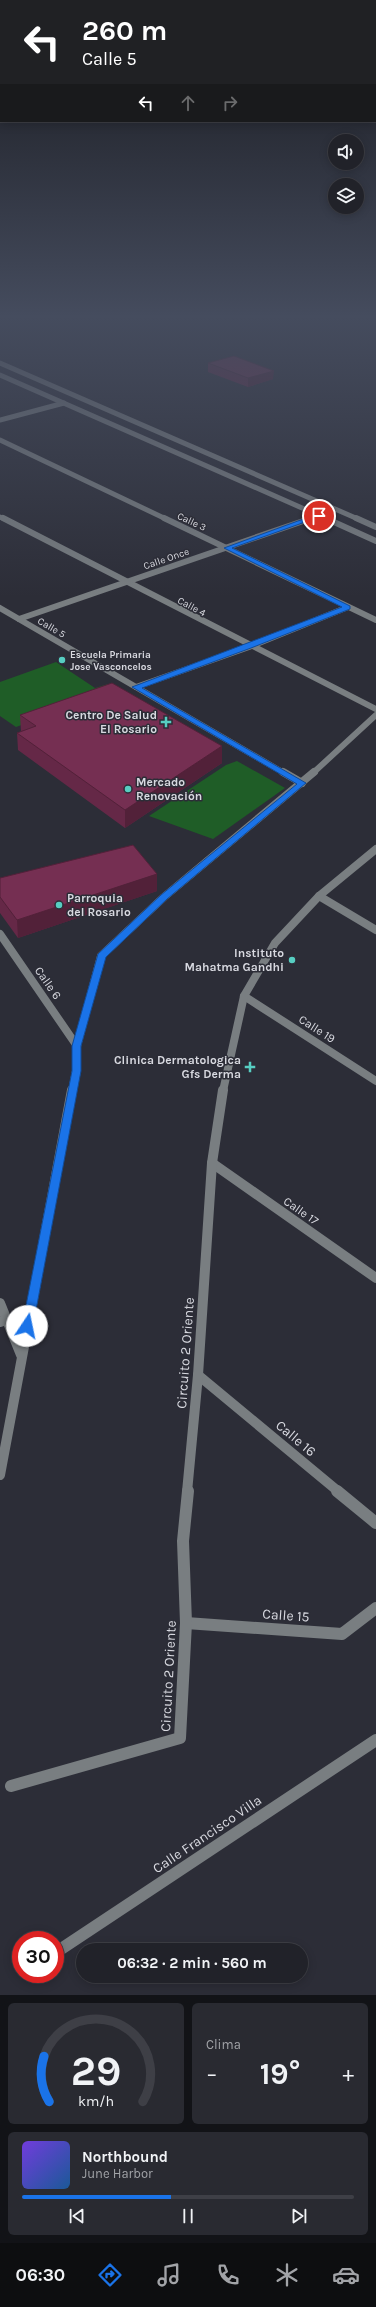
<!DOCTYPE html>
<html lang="es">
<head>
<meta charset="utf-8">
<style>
	body { margin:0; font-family:Karla,sans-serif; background:#292a31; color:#f1f3f6; height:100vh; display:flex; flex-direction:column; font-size:15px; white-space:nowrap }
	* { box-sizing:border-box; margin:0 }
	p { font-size:13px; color:#a2a4a8 }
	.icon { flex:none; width:22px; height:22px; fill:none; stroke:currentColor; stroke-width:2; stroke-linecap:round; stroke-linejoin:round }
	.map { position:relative; height:1995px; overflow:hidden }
	.sheet { display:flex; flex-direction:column; gap:8px; padding:8px; background:#121317; flex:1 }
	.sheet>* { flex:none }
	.top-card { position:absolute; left:0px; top:0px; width:376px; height:122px; box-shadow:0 2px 10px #0003,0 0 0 1px #3e3f46; background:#202124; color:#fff; overflow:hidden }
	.buttons { position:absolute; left:328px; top:134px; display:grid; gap:8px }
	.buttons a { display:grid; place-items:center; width:36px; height:36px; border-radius:50%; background:#212229; box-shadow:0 2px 10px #0003,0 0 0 1px #3e3f46; font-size:20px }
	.speed { position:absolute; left:12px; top:1931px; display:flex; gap:8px; font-size:20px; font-weight:700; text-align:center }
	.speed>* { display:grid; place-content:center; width:52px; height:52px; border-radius:50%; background:#212229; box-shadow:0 2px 10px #0003,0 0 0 1px #3e3f46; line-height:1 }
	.speed .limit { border:6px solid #d22; background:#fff; color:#111 }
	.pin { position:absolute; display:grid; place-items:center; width:34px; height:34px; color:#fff; margin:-17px; border:2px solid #fff; border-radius:50%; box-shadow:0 1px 4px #0007 }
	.me { position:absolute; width:44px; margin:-22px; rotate:11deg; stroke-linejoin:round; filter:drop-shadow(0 0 3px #0008) }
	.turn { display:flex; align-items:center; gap:14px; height:84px; padding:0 16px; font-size:18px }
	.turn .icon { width:52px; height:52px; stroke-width:2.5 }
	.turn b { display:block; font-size:28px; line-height:34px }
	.lanes { display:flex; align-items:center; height:38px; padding:0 16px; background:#0003; justify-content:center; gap:20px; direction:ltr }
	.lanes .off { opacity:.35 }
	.big { font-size:30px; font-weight:700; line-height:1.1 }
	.sheet .widget { flex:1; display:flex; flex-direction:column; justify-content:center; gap:6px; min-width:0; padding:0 14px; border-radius:6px; background:#292a31 }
	.sheet .dial { align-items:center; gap:0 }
	.dial svg { height:104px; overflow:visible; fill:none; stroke:#3e3f46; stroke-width:7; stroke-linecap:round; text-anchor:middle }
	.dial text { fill:#f1f3f6; stroke:none }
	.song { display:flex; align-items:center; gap:12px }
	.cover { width:48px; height:48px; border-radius:6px; background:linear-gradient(135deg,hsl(260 70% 55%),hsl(210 70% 35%)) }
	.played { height:4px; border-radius:2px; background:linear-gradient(90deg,#1a73e8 45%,#3e3f46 45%) }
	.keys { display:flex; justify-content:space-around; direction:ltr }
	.heat { display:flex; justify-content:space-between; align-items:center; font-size:22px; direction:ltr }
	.sheet .tiles { flex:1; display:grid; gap:8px; grid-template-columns:1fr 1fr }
	.widget:last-child { grid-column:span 2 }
	.trip { position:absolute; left:76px; top:1943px; width:232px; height:40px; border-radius:20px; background:#212229; box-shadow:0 2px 10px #0003,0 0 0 1px #3e3f46; font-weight:700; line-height:40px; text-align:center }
	.dock { display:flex; height:64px; justify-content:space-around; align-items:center; background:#0d0e10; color:#a2a4a8 }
	.dock .icon { width:28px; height:28px }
	.dock .selected { color:#1a73e8 }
	.dock b { font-size:18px; color:#f1f3f6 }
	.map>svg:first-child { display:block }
	.green { fill:#1f5d27 }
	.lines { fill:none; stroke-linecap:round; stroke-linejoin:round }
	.minor-far4 { stroke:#797e81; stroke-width:5 }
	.minor-far3 { stroke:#797e81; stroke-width:6 }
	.minor-far2 { stroke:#797e81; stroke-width:8 }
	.minor-far1 { stroke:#797e81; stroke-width:10 }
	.minor { stroke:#797e81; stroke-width:12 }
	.wall { fill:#652847 }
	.shaded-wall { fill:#522139 }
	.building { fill:#752f52; stroke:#522139 }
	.route { fill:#1a73e8; stroke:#114b97 }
	.poi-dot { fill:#57cec2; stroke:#2c2d37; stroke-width:1.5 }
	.labels { text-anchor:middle; stroke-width:3; stroke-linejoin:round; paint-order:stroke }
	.far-street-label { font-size:10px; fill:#d8d9e0; stroke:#2c2d37 }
	.far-poi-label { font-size:10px; font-weight:bold; fill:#d8d9e0; stroke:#2c2d37; text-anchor:start }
	.poi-label { font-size:12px; font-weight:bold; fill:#d8d9e0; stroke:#2c2d37; text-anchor:end }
	.street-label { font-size:12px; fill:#d8d9e0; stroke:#2c2d37 }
	.near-street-label { font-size:14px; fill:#d8d9e0; stroke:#2c2d37 }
</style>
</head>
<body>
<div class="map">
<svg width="376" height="1995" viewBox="0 0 376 1995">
	<rect width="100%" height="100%" fill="#2c2d37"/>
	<g class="green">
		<polygon points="56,662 95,688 108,684 119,690 16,727 0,716 0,682"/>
		<polygon points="237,761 285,788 213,839 149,816 226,765"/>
	</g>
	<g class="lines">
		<g class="minor-far4">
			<polyline points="0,363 358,519"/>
			<polyline points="0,375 327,519"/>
			<polyline points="0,420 64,403"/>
			<polyline points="0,440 166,519"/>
			<polyline points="0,517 5,519"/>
			<polyline points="309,519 319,516"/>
		</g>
		<g class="minor-far3">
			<polyline points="3,518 376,709"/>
			<polyline points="164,518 376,620"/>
			<polyline points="325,518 376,541"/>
			<polyline points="356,518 376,527"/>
			<polyline points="0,608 284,773"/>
			<polyline points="19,619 312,518"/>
			<polyline points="136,687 249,647 348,607"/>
			<polyline points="313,773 376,715"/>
		</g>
		<g class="minor-far2">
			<polyline points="283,772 302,783"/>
			<polyline points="319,896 376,930"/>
			<polyline points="0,934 77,1046"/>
			<polyline points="244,996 376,1081"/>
			<polyline points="72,1091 76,1071 77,1046 101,956 164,897 314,772"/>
			<polyline points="223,1091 244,996 275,943 319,896 376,849"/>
		</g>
		<g class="minor-far1">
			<polyline points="212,1163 376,1278"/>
			<polyline points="0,1303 21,1355"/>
			<polyline points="0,1322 8,1319"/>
			<polyline points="198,1375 339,1492"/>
			<polyline points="0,1475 72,1090"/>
			<polyline points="187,1492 198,1375 212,1163 223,1090"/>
		</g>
		<g class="minor">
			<polyline points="337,1491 376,1523"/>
			<polyline points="186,1623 342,1634 376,1608"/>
			<polyline points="11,1786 180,1738 186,1623 183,1541 188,1491"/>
			<polyline points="55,1953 376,1740"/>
		</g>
	</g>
	<g class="wall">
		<polygon points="208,363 273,379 248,387 208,372"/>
		<polygon points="20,715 222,746 222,763 125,828 18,750 17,733 21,732"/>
		<polygon points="0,878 157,891 18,938 0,913"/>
	</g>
	<g class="shaded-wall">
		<polygon points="274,371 273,379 248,387 248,378"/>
		<polygon points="222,746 222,763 125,828 125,810"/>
		<polygon points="157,874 157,891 18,938 17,920"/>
	</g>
	<g class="building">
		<polygon points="234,356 274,371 248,378 208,363"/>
		<polygon points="112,683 222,746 125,810 17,733 36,726 20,715"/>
		<polygon points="133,845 157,874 17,920 0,897 0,878"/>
	</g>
	<linearGradient id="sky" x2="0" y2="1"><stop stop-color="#18191e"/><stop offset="0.53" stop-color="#454c5e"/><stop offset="1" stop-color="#454c5e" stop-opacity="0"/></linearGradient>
	<rect width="376" height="597" fill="url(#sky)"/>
	<polygon class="route" points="317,514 322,516 232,548 350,606 350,609 251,648 142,688 306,783 167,899 106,957 81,1046 81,1071 33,1326 31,1328 23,1328 22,1326 72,1071 72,1046 98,954 161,895 297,784 132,687 342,607 224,548"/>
	<g class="poi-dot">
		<circle cx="62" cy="660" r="4"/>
		<path d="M164 716h4v4h4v4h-4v4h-4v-4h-4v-4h4z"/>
		<circle cx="128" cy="789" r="4"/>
		<circle cx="59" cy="905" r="4"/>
		<circle cx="292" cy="960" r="4"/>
		<path d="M248 1061h4v4h4v4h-4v4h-4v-4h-4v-4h4z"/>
	</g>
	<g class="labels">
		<g class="far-street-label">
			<text transform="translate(192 521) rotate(25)" y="4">Calle 3</text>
			<text transform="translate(166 558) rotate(-19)" y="4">Calle Once</text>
			<text transform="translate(192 606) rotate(28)" y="4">Calle 4</text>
			<text transform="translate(52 627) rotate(30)" y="4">Calle 5</text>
		</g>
		<g class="far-poi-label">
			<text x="70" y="658">Escuela Primaria<tspan x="70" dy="12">Jose Vasconcelos</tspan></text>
		</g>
		<g class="poi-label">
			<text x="157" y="719">Centro De Salud<tspan x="157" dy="14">El Rosario</tspan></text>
			<text x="136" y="786" text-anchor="start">Mercado<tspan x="136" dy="14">Renovación</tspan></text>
			<text x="67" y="902" text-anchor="start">Parroquia<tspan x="67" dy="14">del Rosario</tspan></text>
			<text x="284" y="957">Instituto<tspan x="284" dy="14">Mahatma Gandhi</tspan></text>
			<text x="241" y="1064">Clinica Dermatologica<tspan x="241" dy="14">Gfs Derma</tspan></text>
		</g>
		<g class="street-label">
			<text transform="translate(48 983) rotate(55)" y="4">Calle 6</text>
			<text transform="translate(317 1029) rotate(33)" y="4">Calle 19</text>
			<text transform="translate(301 1211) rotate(35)" y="4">Calle 17</text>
		</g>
		<g class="near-street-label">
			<text transform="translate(185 1353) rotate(-86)" y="5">Circuito 2 Oriente</text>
			<text transform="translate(296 1438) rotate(40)" y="5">Calle 16</text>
			<text transform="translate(286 1615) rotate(4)" y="5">Calle 15</text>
			<text transform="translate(168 1676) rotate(-87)" y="5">Circuito 2 Oriente</text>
			<text transform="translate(207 1834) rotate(-34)" y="5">Calle Francisco Villa</text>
		</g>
	</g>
</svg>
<div class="buttons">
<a><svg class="icon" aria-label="sound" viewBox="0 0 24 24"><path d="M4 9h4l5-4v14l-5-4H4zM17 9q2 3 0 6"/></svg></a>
<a><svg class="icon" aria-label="layers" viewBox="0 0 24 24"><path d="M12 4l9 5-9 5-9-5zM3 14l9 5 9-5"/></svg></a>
</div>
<div class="speed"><div class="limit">30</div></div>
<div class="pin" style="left:319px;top:516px;background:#d93025"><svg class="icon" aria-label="arrive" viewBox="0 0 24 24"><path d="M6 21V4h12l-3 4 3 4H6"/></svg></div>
<svg class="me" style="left:27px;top:1326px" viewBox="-20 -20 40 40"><circle r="19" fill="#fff"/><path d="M0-13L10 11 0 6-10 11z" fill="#1a73e8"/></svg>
<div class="trip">06:32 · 2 min · 560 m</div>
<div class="top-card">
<div class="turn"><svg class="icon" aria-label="left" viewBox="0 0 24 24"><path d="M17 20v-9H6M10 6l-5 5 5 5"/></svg><div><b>260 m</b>Calle 5</div></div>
<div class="lanes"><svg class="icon" aria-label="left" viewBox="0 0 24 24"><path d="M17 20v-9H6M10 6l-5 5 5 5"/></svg><svg class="icon off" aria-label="ahead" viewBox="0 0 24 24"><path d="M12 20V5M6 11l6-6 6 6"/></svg><svg class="icon off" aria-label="right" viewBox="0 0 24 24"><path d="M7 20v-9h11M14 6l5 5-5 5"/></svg></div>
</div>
</div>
<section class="sheet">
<div class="tiles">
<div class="widget dial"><svg viewBox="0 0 100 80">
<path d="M14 69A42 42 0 1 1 86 69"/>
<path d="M14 69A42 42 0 0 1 10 34" stroke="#1a73e8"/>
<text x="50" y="56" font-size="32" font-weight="700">29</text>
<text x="50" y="72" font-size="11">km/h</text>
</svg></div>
<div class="widget"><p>Clima</p>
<div class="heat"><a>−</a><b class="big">19°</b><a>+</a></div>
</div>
<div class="widget">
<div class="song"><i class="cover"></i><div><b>Northbound</b><p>June Harbor</p></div></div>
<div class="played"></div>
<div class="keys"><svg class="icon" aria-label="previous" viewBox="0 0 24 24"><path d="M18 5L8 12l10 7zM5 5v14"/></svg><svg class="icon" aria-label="pause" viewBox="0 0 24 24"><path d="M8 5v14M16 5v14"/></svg><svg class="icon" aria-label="next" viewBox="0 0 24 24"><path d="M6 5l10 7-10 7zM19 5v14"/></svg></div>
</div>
</div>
</section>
<nav class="dock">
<b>06:30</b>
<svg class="icon selected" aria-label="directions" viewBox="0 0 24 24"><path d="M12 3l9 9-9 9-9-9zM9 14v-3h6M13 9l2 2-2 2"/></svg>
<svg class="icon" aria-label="music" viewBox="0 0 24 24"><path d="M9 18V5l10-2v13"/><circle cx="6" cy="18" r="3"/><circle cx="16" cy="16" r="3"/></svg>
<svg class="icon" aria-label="phone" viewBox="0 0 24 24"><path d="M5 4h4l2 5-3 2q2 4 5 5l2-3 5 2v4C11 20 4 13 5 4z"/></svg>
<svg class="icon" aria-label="climate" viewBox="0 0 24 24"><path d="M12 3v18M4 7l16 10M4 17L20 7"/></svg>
<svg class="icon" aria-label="car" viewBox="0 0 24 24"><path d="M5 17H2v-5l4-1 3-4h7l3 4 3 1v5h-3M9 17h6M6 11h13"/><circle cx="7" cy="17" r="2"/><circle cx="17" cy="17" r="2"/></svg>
</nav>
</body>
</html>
